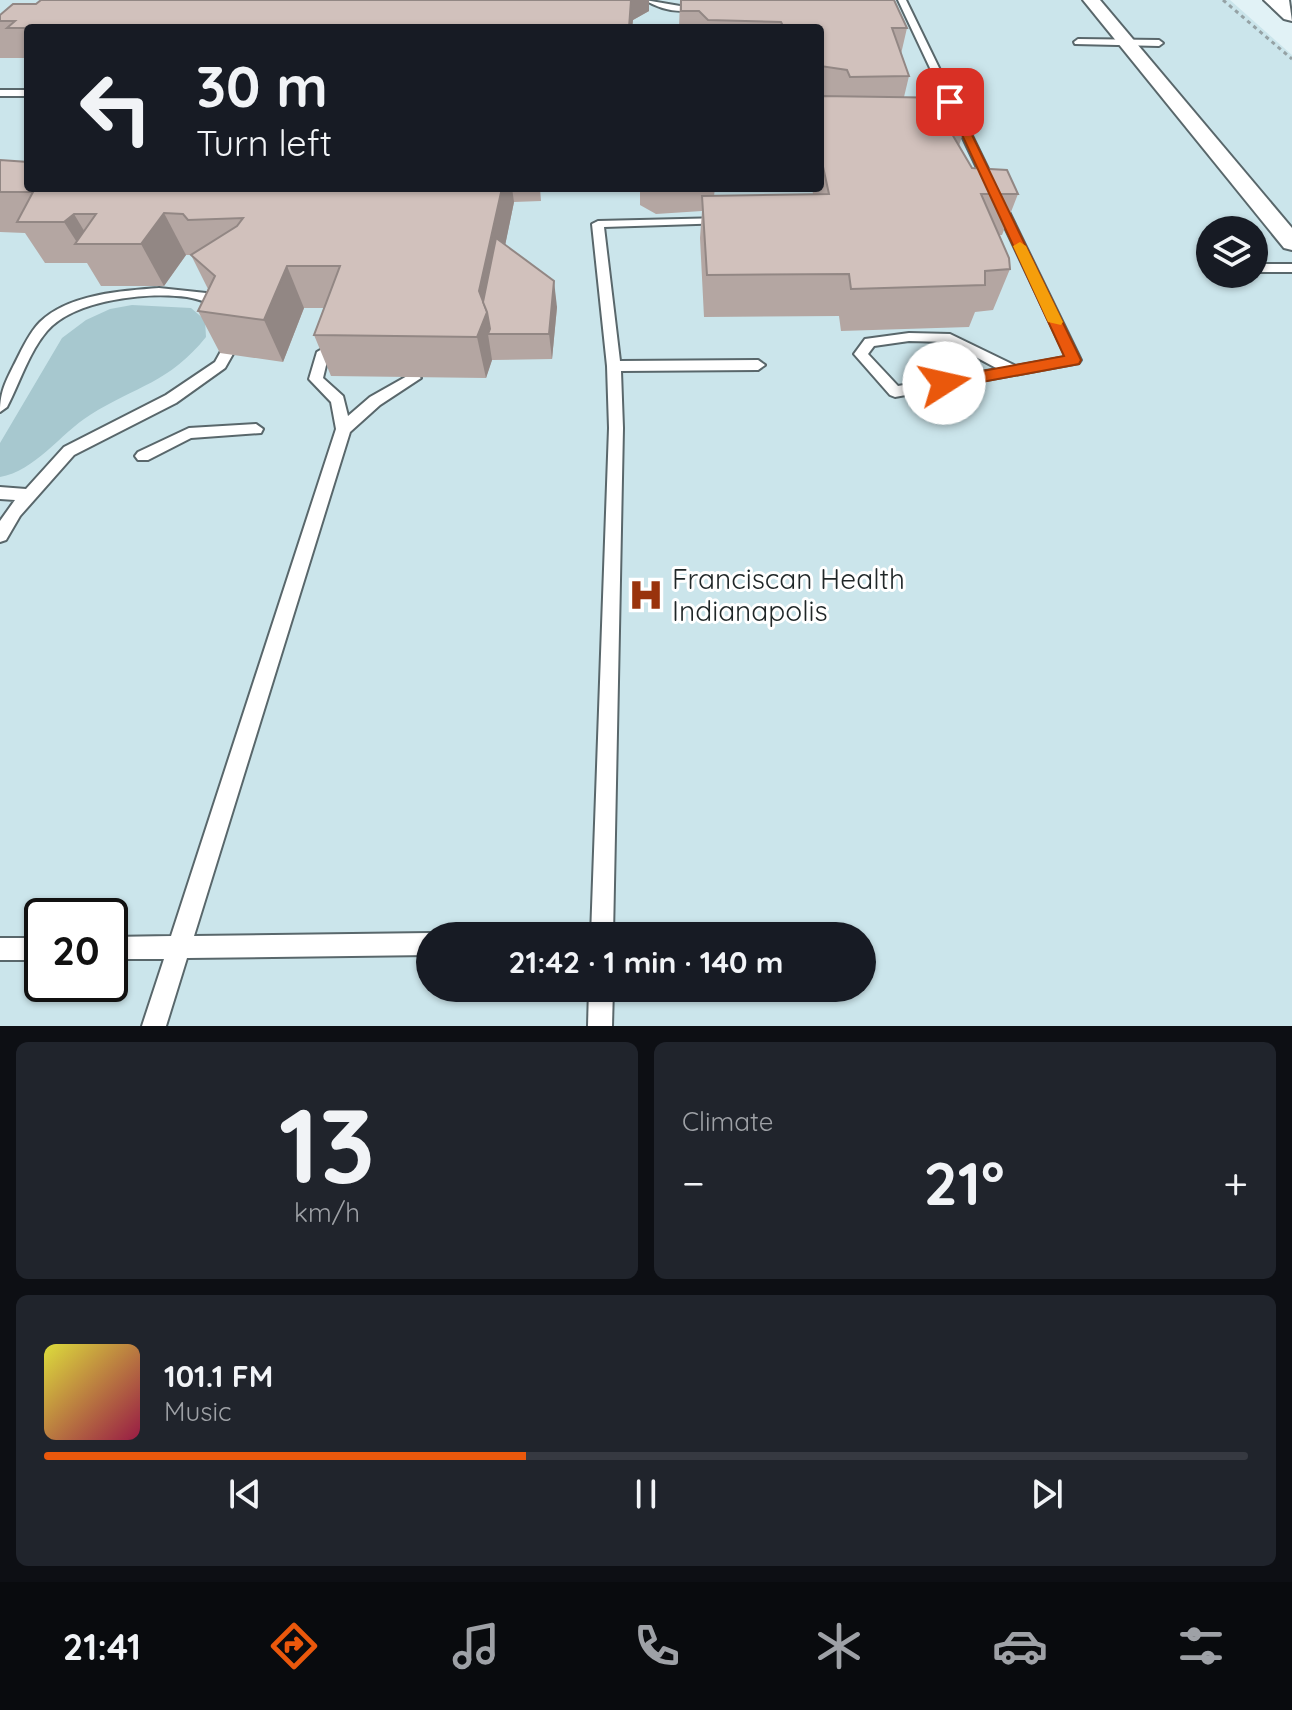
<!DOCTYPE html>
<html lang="en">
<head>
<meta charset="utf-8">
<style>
	body { margin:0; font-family:Quicksand,sans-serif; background:#20242c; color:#f1f3f6; height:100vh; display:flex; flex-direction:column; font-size:30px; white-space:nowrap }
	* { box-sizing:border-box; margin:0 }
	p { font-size:26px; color:#9ea1a6 }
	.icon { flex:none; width:44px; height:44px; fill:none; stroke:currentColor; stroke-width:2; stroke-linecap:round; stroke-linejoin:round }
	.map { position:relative; height:1026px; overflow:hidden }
	.drawer { display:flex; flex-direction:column; gap:16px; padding:16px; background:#0d0f14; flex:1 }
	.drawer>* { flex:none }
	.hud { position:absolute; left:24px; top:24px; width:800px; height:168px; border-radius:8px; box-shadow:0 2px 6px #0004; background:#171b24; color:#f1f3f6; overflow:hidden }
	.tools { position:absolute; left:1196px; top:216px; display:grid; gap:16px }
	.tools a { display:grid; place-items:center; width:72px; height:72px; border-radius:50%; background:#171b24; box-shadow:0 2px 6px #0004; font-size:40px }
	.speed { position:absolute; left:24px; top:898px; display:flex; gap:16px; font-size:40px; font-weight:700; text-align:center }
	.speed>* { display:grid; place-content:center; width:104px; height:104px; border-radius:50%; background:#171b24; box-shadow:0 2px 6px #0004; line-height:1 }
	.speed .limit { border:4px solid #111; border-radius:12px; background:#fff; color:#111 }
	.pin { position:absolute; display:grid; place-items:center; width:68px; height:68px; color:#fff; margin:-34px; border-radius:16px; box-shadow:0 4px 12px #0006 }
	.me { position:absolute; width:88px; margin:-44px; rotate:80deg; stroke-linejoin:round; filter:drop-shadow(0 0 6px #0008) }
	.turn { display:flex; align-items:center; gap:28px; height:168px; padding:0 40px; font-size:36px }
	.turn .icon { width:104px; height:104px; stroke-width:2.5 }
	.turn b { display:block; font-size:56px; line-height:68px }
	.big { font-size:60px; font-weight:700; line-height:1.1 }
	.drawer .widget { flex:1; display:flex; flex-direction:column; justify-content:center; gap:12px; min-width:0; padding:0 28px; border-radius:12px; background:#20242c }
	.drawer .dial { align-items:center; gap:0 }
	.dial b { font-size:104px; line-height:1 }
	.song { display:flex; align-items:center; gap:24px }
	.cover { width:96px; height:96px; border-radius:12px; background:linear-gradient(135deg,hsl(60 70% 55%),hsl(340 70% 35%)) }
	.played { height:8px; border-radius:4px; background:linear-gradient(90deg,#ea580c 40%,#363941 40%) }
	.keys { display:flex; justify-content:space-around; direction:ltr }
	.heat { display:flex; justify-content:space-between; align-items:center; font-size:44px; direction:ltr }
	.drawer .tiles { flex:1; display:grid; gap:16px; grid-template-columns:1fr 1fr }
	.widget:last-child { grid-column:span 2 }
	.trip { position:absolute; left:416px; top:922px; width:460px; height:80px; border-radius:40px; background:#171b24; box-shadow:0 2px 6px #0004; font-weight:700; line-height:80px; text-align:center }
	.tab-bar { display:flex; height:128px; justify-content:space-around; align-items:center; background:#090b0e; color:#9ea1a6 }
	.tab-bar .icon { width:56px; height:56px }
	.tab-bar .active { color:#ea580c }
	.tab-bar b { font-size:36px; color:#f1f3f6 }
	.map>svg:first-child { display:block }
	.built { fill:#cbe5eb; fill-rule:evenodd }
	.green { fill:#a7c8cf }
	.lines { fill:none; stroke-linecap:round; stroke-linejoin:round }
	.lane-casing { stroke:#59676b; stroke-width:4 }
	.street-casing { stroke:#59676b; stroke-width:4 }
	.secondary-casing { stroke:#59676b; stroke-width:4 }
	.path { stroke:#95a2a5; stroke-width:3; stroke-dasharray:4 4; stroke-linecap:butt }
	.lane { fill:#fff; fill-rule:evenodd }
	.street { fill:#fff; fill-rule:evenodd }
	.secondary { fill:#fff; fill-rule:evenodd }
	.wall { fill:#b4a6a2 }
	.shaded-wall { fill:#928784 }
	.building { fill:#d1c1bc; stroke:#928784; stroke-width:2 }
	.route { fill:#ea580c; stroke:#983908; stroke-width:2 }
	.slow { fill:#f59e0b }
	.labels { text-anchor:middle; stroke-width:6; stroke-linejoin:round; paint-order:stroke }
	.poi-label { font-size:28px; fill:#1f2627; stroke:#fff; text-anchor:start }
</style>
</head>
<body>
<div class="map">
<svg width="1292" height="1026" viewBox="0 0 1292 1026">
	<rect width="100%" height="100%" fill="#e1f2f6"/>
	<path class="built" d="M0 0H1230L1292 55V1026H0ZM28 28H820V188H28ZM1210 230H1254V274H1210ZM42 916H110V984H42ZM430 936H862V988H430Z"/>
	<path class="green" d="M132 305 191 308 205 320 206 337C169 383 136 386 90 415 60 434 35 471 0 477V443L62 338 86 320 110 309Z"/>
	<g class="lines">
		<g class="lane-casing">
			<g id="lane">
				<path d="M645 0 680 6 714 0C694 16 666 13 645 0Z"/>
				<path d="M898 0H906L1081 360 1079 363 895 397 890 395 854 354 865 339 909 333 950 334 1016 366 1066 357ZM909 341 948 342 998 369 898 386 868 354 874 346Z"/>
				<polygon points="1078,39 1159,40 1163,43 1159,46 1075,44 1074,42"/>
				<rect x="0" y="90" width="28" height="6"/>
				<polygon points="723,218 729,221 727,223 604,227 620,361 758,360 765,365 758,370 621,371 623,428 613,936 591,936 609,428 607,366 592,224 598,221"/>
				<rect x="1254" y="264" width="38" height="8"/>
				<path d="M159 288 206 293 228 304 222 308C210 304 200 299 187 297 148 292 75 299 47 331 29 352 20 382 7 407L0 412C0 390 7 379 17 359 23 347 30 332 40 322 69 294 121 291 159 288Z"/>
				<polygon points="235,334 242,338 225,368 176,403 74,455 20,516 6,540 0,542 0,521 15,500 0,499 0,487 26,489 64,447 166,395 215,362 230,335"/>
				<polygon points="339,339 346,343 328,357 323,378 343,396 348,416 370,397 409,375 414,373 421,378 380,405 350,432 194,936 430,933 438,936 430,936 430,955 187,958 166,1026 142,1026 164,959 110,959 110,937 171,936 336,429 331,402 309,379 317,352"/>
				<polygon points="256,424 263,429 261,433 191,438 148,460 138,460 135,456 138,452 189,428"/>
				<rect x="0" y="938" width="42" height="22"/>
				<polygon points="589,988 613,988 612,1026 588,1026"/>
			</g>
		</g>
		<g class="street-casing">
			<polygon id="street" points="1083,0 1100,0 1292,228 1292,250 1284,248"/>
		</g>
		<g class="secondary-casing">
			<polygon id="secondary" points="1264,0 1289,0 1292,21 1284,19"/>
		</g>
		<polyline class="path" points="1223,0 1292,59"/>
		<use href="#lane" class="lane"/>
		<use href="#street" class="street"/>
		<use href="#secondary" class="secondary"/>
	</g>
	<g class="wall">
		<polygon points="680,0 894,0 907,28 901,54 909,76 904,97 968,117 959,146 972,168 1018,194 1002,235 999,235 1010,269 993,310 975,312 969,327 841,331 839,316 704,317 700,238 702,211 656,214 640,205 640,188 715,188 714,196 813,194 812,188 820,188 820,28 679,28"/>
		<polygon points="649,11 633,20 632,28 28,28 28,65 24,58 0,58 0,15"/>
		<polygon points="0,160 28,188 540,188 541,201 514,202 505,245 557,307 552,359 492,360 486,378 331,376 314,335 324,308 304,308 283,362 220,353 198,311 208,289 191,255 186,255 164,286 101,286 87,263 45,263 25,233 0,232"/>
	</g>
	<g class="shaded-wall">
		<polygon points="631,0 649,0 649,11 633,20 632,28 629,28"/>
		<polygon points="502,188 512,188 514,202 489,324 491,334 488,334 492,360 486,378 477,337 479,291"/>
		<polygon points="164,213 186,255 164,286 141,244"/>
		<polygon points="74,214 92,244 78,244 64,222"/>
		<polygon points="287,266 304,308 283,362 264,320"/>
		<polygon points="554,281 557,307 552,359 549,334"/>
	</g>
	<g class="building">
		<polygon points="41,0 631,0 629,28 7,28 15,21 0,21 0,15 13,4 36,4"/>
		<polygon points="681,0 894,0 907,28 892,28 909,76 850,77 847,70 820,66 820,28 784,28 781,22 708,20 699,11 681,11"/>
		<polygon points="820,96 957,98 968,117 942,117 972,168 1007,170 1018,194 981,194 1009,258 1010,269 985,271 985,285 851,289 849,274 707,275 702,196 829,194 820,153"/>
		<polygon points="0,160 28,162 28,188 502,188 479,291 487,312 477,337 314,335 340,266 287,266 264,320 198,311 215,276 191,255 237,226 243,218 188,220 183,214 164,213 141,244 75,244 96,214 74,214 64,222 17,222 33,192 0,192"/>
		<polygon points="496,238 554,281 549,334 488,334 490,329 487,312 483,302"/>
	</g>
	<polygon class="route" points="946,100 956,102 1081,360 1079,364 944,389 936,383 944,378 1064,356"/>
	<polygon class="slow" points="1020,242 1026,246 1063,322 1061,325 1048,322 1013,246"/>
	<defs>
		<g id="hospital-bare" transform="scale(2.76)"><path d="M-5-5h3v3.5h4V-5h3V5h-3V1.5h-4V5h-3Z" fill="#99330c" stroke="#fff" stroke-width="2.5" paint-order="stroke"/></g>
	</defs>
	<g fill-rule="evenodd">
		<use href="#hospital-bare" x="646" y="595"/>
	</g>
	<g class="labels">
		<g class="poi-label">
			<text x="672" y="589">Franciscan Health<tspan x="672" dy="32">Indianapolis</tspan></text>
		</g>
	</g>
</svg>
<div class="tools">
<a><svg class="icon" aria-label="layers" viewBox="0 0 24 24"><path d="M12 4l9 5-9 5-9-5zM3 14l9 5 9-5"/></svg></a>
</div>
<div class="speed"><div class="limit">20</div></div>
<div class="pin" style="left:950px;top:102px;background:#d93025"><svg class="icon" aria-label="arrive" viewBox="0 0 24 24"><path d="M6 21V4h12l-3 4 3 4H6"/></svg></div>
<svg class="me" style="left:944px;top:383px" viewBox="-20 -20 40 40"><circle r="19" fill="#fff"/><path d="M0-13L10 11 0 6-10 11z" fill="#ea580c"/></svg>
<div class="trip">21:42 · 1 min · 140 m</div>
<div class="hud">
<div class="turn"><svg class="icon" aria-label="left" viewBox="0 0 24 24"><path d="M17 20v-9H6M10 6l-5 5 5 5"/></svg><div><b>30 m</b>Turn left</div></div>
</div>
</div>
<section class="drawer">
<div class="tiles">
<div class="widget dial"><b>13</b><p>km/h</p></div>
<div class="widget"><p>Climate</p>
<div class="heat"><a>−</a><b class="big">21°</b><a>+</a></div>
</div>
<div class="widget">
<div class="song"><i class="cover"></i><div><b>101.1 FM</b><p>Music</p></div></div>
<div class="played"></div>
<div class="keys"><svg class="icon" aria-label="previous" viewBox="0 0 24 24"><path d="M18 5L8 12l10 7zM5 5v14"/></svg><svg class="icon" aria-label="pause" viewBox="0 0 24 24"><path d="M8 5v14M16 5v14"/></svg><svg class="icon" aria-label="next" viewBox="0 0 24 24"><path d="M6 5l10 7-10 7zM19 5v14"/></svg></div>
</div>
</div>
</section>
<nav class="tab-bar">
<b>21:41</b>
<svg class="icon active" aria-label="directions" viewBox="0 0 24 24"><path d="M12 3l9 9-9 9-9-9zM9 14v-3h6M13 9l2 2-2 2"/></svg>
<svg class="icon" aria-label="music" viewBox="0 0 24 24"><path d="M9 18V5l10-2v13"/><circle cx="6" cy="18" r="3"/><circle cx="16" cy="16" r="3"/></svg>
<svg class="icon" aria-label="phone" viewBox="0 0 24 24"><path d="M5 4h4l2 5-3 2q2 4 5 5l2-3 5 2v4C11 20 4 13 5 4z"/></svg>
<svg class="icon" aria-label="climate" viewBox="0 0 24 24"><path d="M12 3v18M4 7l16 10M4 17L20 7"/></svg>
<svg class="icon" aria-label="car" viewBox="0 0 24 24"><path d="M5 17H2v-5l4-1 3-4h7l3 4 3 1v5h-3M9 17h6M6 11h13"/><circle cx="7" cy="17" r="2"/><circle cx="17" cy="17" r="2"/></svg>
<svg class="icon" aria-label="filters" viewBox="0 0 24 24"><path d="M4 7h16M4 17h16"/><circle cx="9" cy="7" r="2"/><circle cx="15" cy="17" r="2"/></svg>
</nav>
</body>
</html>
